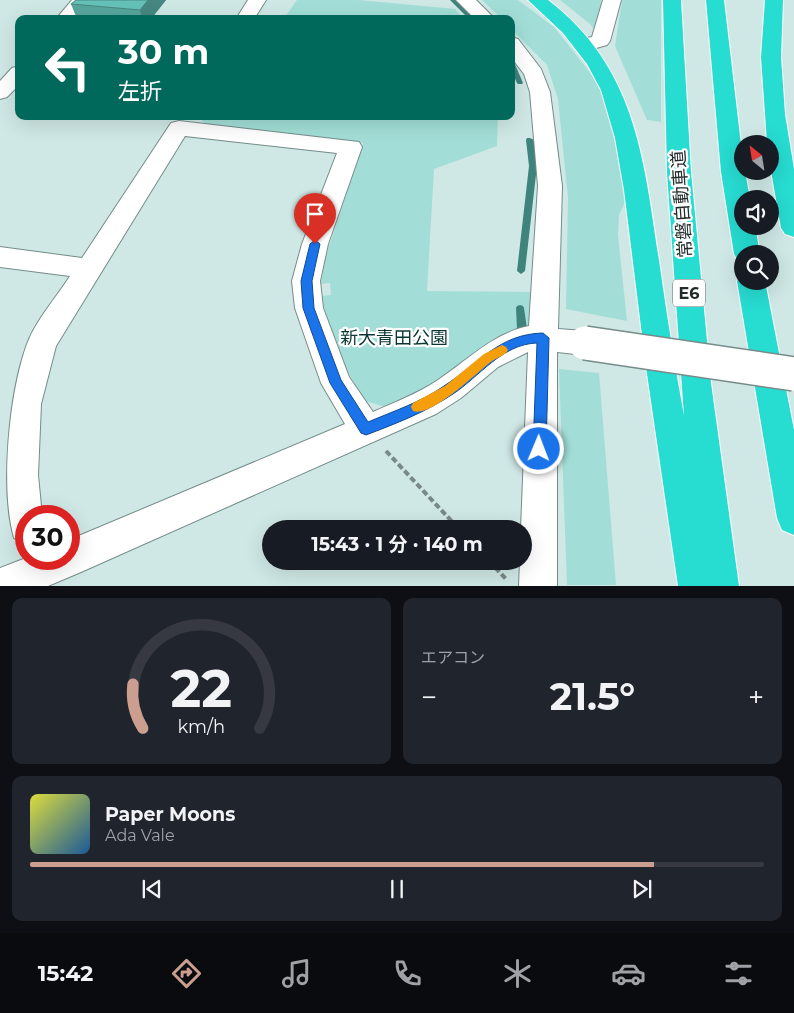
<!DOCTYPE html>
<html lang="ja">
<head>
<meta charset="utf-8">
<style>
	body { margin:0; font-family:Montserrat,"Noto Sans JP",sans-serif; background:#20242c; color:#f1f3f6; height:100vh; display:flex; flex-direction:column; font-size:19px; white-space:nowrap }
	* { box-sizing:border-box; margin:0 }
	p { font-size:16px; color:#9ea1a6 }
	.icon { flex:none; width:28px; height:28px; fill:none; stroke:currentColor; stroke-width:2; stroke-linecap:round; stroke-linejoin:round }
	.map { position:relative; height:586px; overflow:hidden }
	.drawer { display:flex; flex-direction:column; gap:12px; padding:12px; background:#0d0f14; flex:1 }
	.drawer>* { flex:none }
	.top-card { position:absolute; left:15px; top:15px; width:500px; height:105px; border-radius:10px; box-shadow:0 5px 20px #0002; background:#00695c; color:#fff; overflow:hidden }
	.needle { width:32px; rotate:330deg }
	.buttons { position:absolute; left:734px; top:135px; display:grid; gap:10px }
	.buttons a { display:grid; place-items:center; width:45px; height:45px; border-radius:50%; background:#171b24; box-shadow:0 5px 20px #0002; font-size:25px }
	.speed { position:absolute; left:15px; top:505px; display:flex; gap:10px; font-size:25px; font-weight:700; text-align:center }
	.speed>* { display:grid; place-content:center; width:65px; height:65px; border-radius:50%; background:#171b24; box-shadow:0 5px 20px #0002; line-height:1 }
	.speed .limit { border:8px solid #d22; background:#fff; color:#111 }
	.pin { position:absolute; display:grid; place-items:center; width:42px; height:42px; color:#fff; margin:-51px -21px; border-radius:50% 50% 50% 0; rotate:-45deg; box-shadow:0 0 5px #0007 }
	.pin .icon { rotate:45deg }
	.me { position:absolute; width:55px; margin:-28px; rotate:1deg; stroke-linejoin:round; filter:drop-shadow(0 0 4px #0008) }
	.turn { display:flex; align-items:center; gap:18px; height:105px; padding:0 20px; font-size:22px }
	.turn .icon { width:65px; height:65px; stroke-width:2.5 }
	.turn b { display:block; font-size:35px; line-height:42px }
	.big { font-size:38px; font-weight:700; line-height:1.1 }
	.drawer .tile { flex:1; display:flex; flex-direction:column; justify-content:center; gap:8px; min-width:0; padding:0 18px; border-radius:10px; background:#20242c }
	.drawer .dial { align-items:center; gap:0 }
	.dial svg { height:130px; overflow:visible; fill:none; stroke:#363941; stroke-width:7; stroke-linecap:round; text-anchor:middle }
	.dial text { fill:#f1f3f6; stroke:none }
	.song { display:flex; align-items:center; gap:15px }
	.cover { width:60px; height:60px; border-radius:8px; background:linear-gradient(135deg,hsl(60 70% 55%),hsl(210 70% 35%)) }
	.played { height:5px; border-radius:2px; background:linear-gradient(90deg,#cb9e8f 85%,#363941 85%) }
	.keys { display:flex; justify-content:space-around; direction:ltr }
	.heat { display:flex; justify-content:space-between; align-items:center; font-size:28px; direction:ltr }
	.drawer .tiles { flex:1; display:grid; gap:12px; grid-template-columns:1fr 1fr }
	.tile:last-child { grid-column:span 2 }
	.trip { position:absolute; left:262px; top:520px; width:270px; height:50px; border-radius:25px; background:#171b24; box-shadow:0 5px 20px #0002; font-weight:700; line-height:50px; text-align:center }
	.menu { display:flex; height:80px; justify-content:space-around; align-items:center; background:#090b0e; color:#9ea1a6 }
	.menu .icon { width:35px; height:35px }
	.menu .active { color:#cb9e8f }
	.menu b { font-size:22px; color:#f1f3f6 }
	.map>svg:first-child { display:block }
	.green { fill:#a2ded7 }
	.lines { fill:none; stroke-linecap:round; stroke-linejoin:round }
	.stream { fill:#3f837d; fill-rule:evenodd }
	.minor-casing { stroke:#758c89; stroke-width:2 }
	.highway-casing { stroke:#fff; stroke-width:2 }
	.path { stroke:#788987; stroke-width:4; stroke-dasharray:6 3; stroke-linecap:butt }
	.minor { fill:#fff; fill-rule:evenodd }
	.highway { fill:#27dcd1; fill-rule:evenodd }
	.minor-bridge-casing { stroke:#758c89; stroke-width:36; stroke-linecap:butt }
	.minor-bridge { stroke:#fff; stroke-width:33 }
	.wall { fill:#57a69e }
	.shaded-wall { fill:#478781 }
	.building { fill:#65c1b8; stroke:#478781 }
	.route { fill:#1a73e8; stroke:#114b97 }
	.slow { fill:#f59e0b }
	.labels { text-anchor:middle; stroke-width:4.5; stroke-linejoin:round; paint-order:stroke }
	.shield { fill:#fff; stroke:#656b6b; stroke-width:1 }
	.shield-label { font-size:16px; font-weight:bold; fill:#232c2b }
	.street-label { font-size:18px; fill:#232c2b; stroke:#fff }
	.park-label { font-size:18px; fill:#093633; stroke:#fff }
</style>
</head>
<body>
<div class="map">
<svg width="794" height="586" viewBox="0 0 794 586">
	<rect width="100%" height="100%" fill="#cfe8e5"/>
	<g class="green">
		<polygon points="297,0 359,0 455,9 464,19 264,19 265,15 285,17"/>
		<polygon points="482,0 518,0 554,27 600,85 615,117 627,198 619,215 618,235 627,321 566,309 568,198 558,99 547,65 511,29 511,19 502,19"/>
		<polygon points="560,0 601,0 599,31 595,31 590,24"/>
		<polygon points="622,0 661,0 661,122 647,120 615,46"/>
		<polygon points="198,116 498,116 497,146 434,169 427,291 534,292 530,323 516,335 403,400 386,407 365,401 336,352 321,296 331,295 330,283 321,284 325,259 363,143 206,125"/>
		<polygon points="559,369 599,373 616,585 567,585"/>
	</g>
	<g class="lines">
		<g class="stream">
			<polygon points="450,0 456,0 476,19 469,19"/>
			<polygon points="511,60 514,62 523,83 522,84 518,84 517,83 511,70"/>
			<polygon points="527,138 530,138 534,140 537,166 525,271 521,274 517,271 529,166 526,140"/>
			<polygon points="520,305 523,306 524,308 527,329 525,332 519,332 517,329 516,308 517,306"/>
		</g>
		<g class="minor-casing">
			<g id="minor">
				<polygon points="72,0 91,0 75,19 56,19"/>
				<polygon points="248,0 266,0 254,19 236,19"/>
				<polygon points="456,0 476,0 495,19 475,19"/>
				<path d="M603 0H621L610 41 607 45C597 48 586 51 576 48L573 44 576 40 592 37Z"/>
				<path d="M511 37 518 39 541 69 550 92 562 186 558 329 585 331 595 335 600 343 595 351 585 355 557 352V586H519L520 561H524V529H521L528 352 498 367 461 398 436 414 81 572 48 586H0V568L26 558 69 559V540L345 424 321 383 295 308 292 281 302 244 337 153 185 136 56 346 41 404 38 475 42 516H26V543L14 538C0 489 9 393 27 344 36 320 56 298 70 276L0 267V247L82 258 171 123 179 121 359 142 362 147 328 244 320 281 323 308 349 377 373 412C395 402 417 394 438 380 467 361 493 333 529 326L538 186 530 92 524 74 511 57Z"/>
				<polygon points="19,66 19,85 7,97 0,99 0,81 12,68"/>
			</g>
		</g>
		<g class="highway-casing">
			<g id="highway">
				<path d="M528 0H548C638 69 644 163 660 267 667 317 675 367 684 416L667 172 663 0H681L691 172 711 383 739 586H678L646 367 624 190 615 138 601 90 587 64 563 33Z"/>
				<polygon points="706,0 724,0 742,153 742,171 745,171 750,199 742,199 742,226 755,226 760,254 742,254 742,262 738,261 734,254 721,172"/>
				<polygon points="765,0 783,0 781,57 785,114 794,169 794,237 785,234 781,228 770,165 770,144 767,143 761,57"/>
				<polygon points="742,273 742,281 765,281 794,430 794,535 782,530 777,518 737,281"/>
			</g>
		</g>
		<g class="path">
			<polyline points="386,451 459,529"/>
			<polyline points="489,561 506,579"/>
		</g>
		<use href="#minor" class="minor"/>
		<use href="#highway" class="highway"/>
		<g class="minor-bridge-casing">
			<polyline id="minor-bridge" points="585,343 794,374"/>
		</g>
		<use href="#minor-bridge" class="minor-bridge"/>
	</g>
	<polygon class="wall" points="166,0 151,19 77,19 71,4"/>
	<polygon class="shaded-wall" points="148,0 166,0 151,19 142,19 140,10"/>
	<polygon class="building" points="76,0 148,0 140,10 71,4"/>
	<path class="route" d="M315 240 320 244 312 281 314 308 341 380 368 422C394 411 421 402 444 386 478 364 499 334 543 333L549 338 546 449 544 453 539 455 534 453 533 449 537 343C502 344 479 377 453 394 426 412 395 424 366 435L361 433 330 383 303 308 301 281 310 244Z"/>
	<path class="slow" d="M502 345 506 347 508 350C505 356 498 357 492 361 477 372 431 418 413 411L411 407 413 403 445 386 484 354Z"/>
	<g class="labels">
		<rect class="shield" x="673" y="279.5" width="32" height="27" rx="4"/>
		<g class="shield-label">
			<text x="689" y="299">E6</text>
		</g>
		<g class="street-label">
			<text transform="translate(682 204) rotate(-94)" y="6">常磐自動車道</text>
		</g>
		<g class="park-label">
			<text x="394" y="344">新大青田公園</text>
		</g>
	</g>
</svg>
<div class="buttons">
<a><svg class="needle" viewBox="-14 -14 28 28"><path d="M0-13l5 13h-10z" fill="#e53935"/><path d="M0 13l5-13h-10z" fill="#9ea1a6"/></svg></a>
<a><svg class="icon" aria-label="sound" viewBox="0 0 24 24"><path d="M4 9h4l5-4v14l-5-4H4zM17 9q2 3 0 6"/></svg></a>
<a><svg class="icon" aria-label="search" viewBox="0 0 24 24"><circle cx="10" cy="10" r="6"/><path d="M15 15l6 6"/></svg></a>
</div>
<div class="speed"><div class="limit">30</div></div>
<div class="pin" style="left:315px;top:244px;background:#d93025"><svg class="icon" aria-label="arrive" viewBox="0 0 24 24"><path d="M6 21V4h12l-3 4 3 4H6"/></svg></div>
<svg class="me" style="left:539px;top:449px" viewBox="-20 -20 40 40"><circle r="17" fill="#1a73e8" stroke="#fff" stroke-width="3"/><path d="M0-11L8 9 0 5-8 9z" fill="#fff"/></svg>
<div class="trip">15:43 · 1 分 · 140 m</div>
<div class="top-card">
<div class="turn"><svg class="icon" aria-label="left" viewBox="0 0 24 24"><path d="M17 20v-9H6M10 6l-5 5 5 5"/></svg><div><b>30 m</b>左折</div></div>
</div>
</div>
<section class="drawer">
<div class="tiles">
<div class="tile dial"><svg viewBox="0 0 100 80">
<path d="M14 69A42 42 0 1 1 86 69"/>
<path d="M14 69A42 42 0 0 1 8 42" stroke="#cb9e8f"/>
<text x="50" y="56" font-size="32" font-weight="700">22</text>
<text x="50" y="72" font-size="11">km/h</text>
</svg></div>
<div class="tile"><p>エアコン</p>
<div class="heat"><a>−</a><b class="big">21.5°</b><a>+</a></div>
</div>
<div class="tile">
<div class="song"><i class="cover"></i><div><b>Paper Moons</b><p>Ada Vale</p></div></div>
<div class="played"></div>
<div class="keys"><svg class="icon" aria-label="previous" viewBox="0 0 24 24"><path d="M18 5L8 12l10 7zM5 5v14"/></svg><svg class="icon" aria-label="pause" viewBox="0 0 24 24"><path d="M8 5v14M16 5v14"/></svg><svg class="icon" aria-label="next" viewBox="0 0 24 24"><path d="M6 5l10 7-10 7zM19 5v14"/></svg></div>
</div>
</div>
</section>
<nav class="menu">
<b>15:42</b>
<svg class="icon active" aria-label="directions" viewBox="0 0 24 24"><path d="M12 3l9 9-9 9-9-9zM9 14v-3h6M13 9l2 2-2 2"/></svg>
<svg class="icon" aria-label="music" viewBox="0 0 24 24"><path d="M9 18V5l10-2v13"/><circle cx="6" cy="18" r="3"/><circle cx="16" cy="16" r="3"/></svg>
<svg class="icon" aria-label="phone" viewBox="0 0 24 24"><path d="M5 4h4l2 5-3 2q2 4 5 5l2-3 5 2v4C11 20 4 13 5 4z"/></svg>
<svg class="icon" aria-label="climate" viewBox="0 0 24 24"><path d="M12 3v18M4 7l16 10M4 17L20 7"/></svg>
<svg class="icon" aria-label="car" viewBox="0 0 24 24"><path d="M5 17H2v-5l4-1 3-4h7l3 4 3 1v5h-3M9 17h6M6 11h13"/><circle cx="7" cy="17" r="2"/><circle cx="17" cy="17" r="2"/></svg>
<svg class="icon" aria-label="filters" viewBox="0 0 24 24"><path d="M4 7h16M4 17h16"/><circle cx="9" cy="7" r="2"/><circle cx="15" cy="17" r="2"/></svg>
</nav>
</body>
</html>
